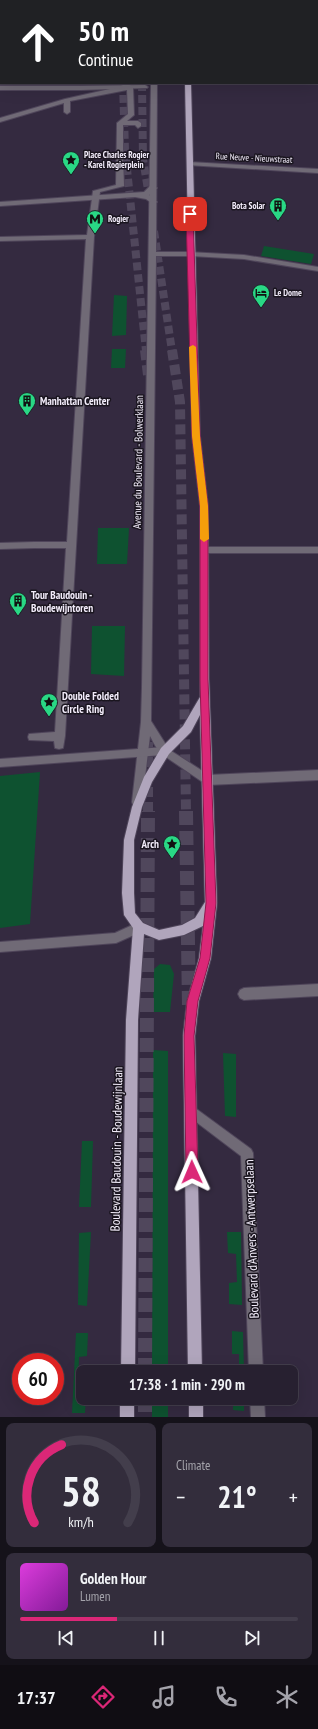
<!DOCTYPE html>
<html lang="en">
<head>
<meta charset="utf-8">
<style>
	body { margin:0; font-family:"PT Sans Narrow",sans-serif; background:#332d3c; color:#f1f3f6; height:100vh; display:flex; flex-direction:column; font-size:15px; white-space:nowrap }
	* { box-sizing:border-box; margin:0 }
	p { font-size:13px; color:#a4a3ab }
	.icon { flex:none; width:22px; height:22px; fill:none; stroke:currentColor; stroke-width:2; stroke-linecap:round; stroke-linejoin:round }
	.map { position:relative; height:1417px; overflow:hidden }
	.side { display:flex; flex-direction:column; gap:6px; padding:6px; background:#15121a; flex:1 }
	.side>* { flex:none }
	.banner { position:absolute; left:0px; top:0px; width:318px; height:84px; box-shadow:0 4px 16px #0002,0 0 0 1px #433e4c; background:#202124; color:#fff; overflow:hidden }
	.speed { position:absolute; left:12px; top:1353px; display:flex; gap:8px; font-size:20px; font-weight:700; text-align:center }
	.speed>* { display:grid; place-content:center; width:52px; height:52px; border-radius:50%; background:#272030; box-shadow:0 4px 16px #0002,0 0 0 1px #433e4c; line-height:1 }
	.speed .limit { border:6px solid #d22; background:#fff; color:#111 }
	.pin { position:absolute; display:grid; place-items:center; width:34px; height:34px; color:#fff; margin:-17px; border-radius:8px; box-shadow:0 2px 6px #0006 }
	.me { position:absolute; width:44px; margin:-22px; rotate:359deg; stroke-linejoin:round; filter:drop-shadow(0 0 3px #0008) }
	.turn { display:flex; align-items:center; gap:14px; height:84px; padding:0 12px; font-size:18px }
	.turn .icon { width:52px; height:52px; stroke-width:2.5 }
	.turn b { display:block; font-size:28px; line-height:34px }
	.big { font-size:30px; font-weight:700; line-height:1.1 }
	.side .widget { flex:1; display:flex; flex-direction:column; justify-content:center; gap:6px; min-width:0; padding:0 14px; border-radius:8px; background:#332d3c }
	.side .dial { align-items:center; gap:0 }
	.dial svg { height:104px; overflow:visible; fill:none; stroke:#433e4c; stroke-width:7; stroke-linecap:round; text-anchor:middle }
	.dial text { fill:#f1f3f6; stroke:none }
	.song { display:flex; align-items:center; gap:12px }
	.cover { width:48px; height:48px; border-radius:6px; background:linear-gradient(135deg,hsl(300 70% 55%),hsl(290 70% 35%)) }
	.played { height:4px; border-radius:2px; background:linear-gradient(90deg,#db2777 35%,#433e4c 35%) }
	.keys { display:flex; justify-content:space-around; direction:ltr }
	.heat { display:flex; justify-content:space-between; align-items:center; font-size:22px; direction:ltr }
	.side .tiles { flex:1; display:grid; gap:6px; grid-template-columns:1fr 1fr }
	.widget:last-child { grid-column:span 2 }
	.trip { position:absolute; left:76px; top:1365px; width:222px; height:40px; border-radius:8px; background:#272030; box-shadow:0 4px 16px #0002,0 0 0 1px #433e4c; font-weight:700; line-height:40px; text-align:center }
	.tab-bar { display:flex; height:64px; justify-content:space-around; align-items:center; background:#100d13; color:#a4a3ab }
	.tab-bar .icon { width:28px; height:28px }
	.tab-bar .active { color:#db2777 }
	.tab-bar b { font-size:18px; color:#f1f3f6 }
	.map>svg:first-child { display:block }
	.green { fill:#0e5230 }
	.lines { fill:none; stroke-linecap:round; stroke-linejoin:round }
	.trunk-tunnel-far2 { stroke:#50475c; stroke-width:8; stroke-dasharray:8 4; stroke-linecap:butt }
	.trunk-tunnel-far1 { stroke:#50475c; stroke-width:10; stroke-dasharray:10 5; stroke-linecap:butt }
	.trunk-tunnel { stroke:#50475c; stroke-width:14; stroke-dasharray:14 6; stroke-linecap:butt }
	.service-casing { stroke:#4f455a; stroke-width:2 }
	.pedestrian-casing { stroke:#4f455a; stroke-width:2 }
	.minor-casing { stroke:#4f455a; stroke-width:2 }
	.tertiary-casing { stroke:#4f455a; stroke-width:2 }
	.primary-casing { stroke:#4f455a; stroke-width:2 }
	.service { fill:#706a76; fill-rule:evenodd }
	.pedestrian { fill:#706a76; fill-rule:evenodd }
	.minor { fill:#706a76; fill-rule:evenodd }
	.tertiary { fill:#706a76; fill-rule:evenodd }
	.primary { fill:#b0a5bc; fill-rule:evenodd }
	.route { fill:#db2777; stroke:#8e194d }
	.slow { fill:#f59e0b }
	.labels { text-anchor:middle; stroke-width:3; stroke-linejoin:round; paint-order:stroke }
	.far-poi-label { font-size:9px; font-weight:bold; fill:#f2ecfa; stroke:#1a151f; text-anchor:start }
	.far-street-label { font-size:9px; fill:#f2ecfa; stroke:#1a151f }
	.poi-label { font-size:11px; font-weight:bold; fill:#f2ecfa; stroke:#1a151f; text-anchor:start }
	.street-label { font-size:11px; fill:#f2ecfa; stroke:#1a151f }
	.near-street-label { font-size:13px; fill:#f2ecfa; stroke:#1a151f }
</style>
</head>
<body>
<div class="map">
<svg width="318" height="1417" viewBox="0 0 318 1417">
	<rect width="100%" height="100%" fill="#342a40"/>
	<g class="green">
		<polygon points="264,246 314,254 311,264 261,256"/>
		<polygon points="114,295 127,296 126,335 112,336"/>
		<polygon points="112,349 126,349 125,368 111,368"/>
		<polygon points="98,528 129,528 127,564 97,564"/>
		<polygon points="92,626 125,626 124,676 91,674"/>
		<polygon points="40,772 30,924 0,928 0,776"/>
		<polygon points="160,964 170,965 174,974 170,1012 153,1012 154,969"/>
		<polygon points="153,1050 168,1051 168,1372 152,1372"/>
		<polygon points="223,1053 236,1054 236,1117 225,1116"/>
		<polygon points="82,1141 93,1141 91,1207 79,1207"/>
		<polygon points="91,1232 87,1306 78,1305 79,1233"/>
		<polygon points="227,1232 241,1232 242,1305 229,1304 229,1283 237,1282 236,1254 228,1253"/>
		<polygon points="232,1331 243,1332 244,1372 239,1372 239,1354 232,1354"/>
		<polygon points="76,1333 88,1333 87,1356 79,1357 78,1387 83,1387 83,1398 86,1398 85,1413 72,1413"/>
		<rect x="152" y="1398" width="16" height="19"/>
		<polygon points="233,1398 244,1398 244,1411 233,1410"/>
	</g>
	<g class="lines">
		<g class="trunk-tunnel-far2">
			<polyline points="123,83 125,150 146,351"/>
			<polyline points="142,83 143,159 150,202"/>
			<polyline points="154,231 172,351"/>
		</g>
		<g class="trunk-tunnel-far1">
			<polyline points="145,350 148,375"/>
			<polyline points="172,350 180,402 186,812"/>
			<polyline points="148,812 148,742"/>
		</g>
		<g class="trunk-tunnel">
			<polyline points="186,811 189,1007"/>
			<polyline points="145,1372 148,811"/>
			<polyline points="145,1398 145,1417"/>
		</g>
		<g class="service-casing">
			<g id="service">
				<rect x="151" y="0" width="6" height="1"/>
				<path d="M151 83H157L156 252H191L195 254 191 256H156L151 721 170 751 169 754C159 757 154 743 150 736L142 802 141 805 137 807 133 805 132 802 141 722 142 687Z"/>
				<polygon points="0,86 81,86 84,88 81,90 0,90"/>
			</g>
		</g>
		<g class="pedestrian-casing">
			<g id="pedestrian">
				<rect x="111" y="0" width="6" height="1"/>
				<rect x="0" y="77" width="1" height="4"/>
				<polygon points="117,83 126,83 133,87 134,115 127,121 138,121 141,123 141,126 138,128 135,125 123,125 123,154 143,154 146,156 143,158 123,158 124,186 100,192 94,237 65,736 63,748 59,749 55,748 54,741 29,740 28,737 29,734 55,732 66,548 34,548 29,545 34,542 67,542 86,239 0,241 0,237 87,235 93,191 116,185 117,123 128,114 127,90 70,101 70,112 67,114 64,112 64,103 0,122 0,118 65,99 123,86"/>
				<polygon points="189,162 318,169 318,173 187,165 187,163"/>
			</g>
		</g>
		<g class="minor-casing">
			<g id="minor">
				<polygon points="145,85 148,87 147,88 81,90 78,88 81,86"/>
				<polygon points="150,186 153,186 157,188 149,195 157,202 153,204 146,199 135,197 0,206 0,202 144,192"/>
				<polygon points="188,252 244,255 318,267 318,271 244,259 191,256 188,256"/>
				<polygon points="34,542 39,545 34,548 0,549 0,543"/>
				<polygon points="205,547 318,547 318,553 205,553 200,550"/>
				<polygon points="318,770 318,780 208,785 204,783 203,780 204,777 208,775"/>
				<polygon points="318,984 318,996 244,1000 240,998 238,994 240,990 244,988"/>
				<polygon points="191,1105 251,1149 253,1153 263,1372 249,1372 241,1156 187,1115 185,1111 187,1107"/>
				<polygon points="250,1398 264,1398 265,1417 251,1417"/>
			</g>
		</g>
		<g class="tertiary-casing">
			<g id="tertiary">
				<polygon points="165,747 212,777 213,780 212,783 208,785 204,783 163,755 0,767 0,759"/>
				<polygon points="139,922 143,923 145,927 143,931 116,943 0,952 0,942 115,933"/>
			</g>
		</g>
		<g class="primary-casing">
			<g id="primary">
				<rect x="184" y="0" width="6" height="1"/>
				<path d="M185 83H191L200 436 208 506 209 679 217 903 211 958 199 1001 195 1036 202 1372H188L183 1036 187 1001 199 958 203 926 184 935 159 940 144 934 138 1020 135 1372H121L126 1020 133 928 124 915 122 893 124 840 132 807 144 777 161 748 183 726 200 697V506L192 436ZM200 715 205 902 195 918 182 925 159 930 143 923 135 913 134 893V840L142 807 152 782 169 754 191 732Z"/>
				<rect x="120" y="1398" width="14" height="19"/>
				<rect x="189" y="1398" width="14" height="19"/>
			</g>
		</g>
		<use href="#service" class="service"/>
		<use href="#pedestrian" class="pedestrian"/>
		<use href="#minor" class="minor"/>
		<use href="#tertiary" class="tertiary"/>
		<use href="#primary" class="primary"/>
	</g>
	<polygon class="route" points="190,212 193,214 200,436 208,506 208,679 216,903 210,958 198,1001 194,1036 198,1172 196,1176 192,1178 188,1176 186,1172 184,1036 187,1001 200,958 206,903 200,679 200,506 192,436 186,214"/>
	<polygon class="slow" points="193,345 196,347 200,436 208,506 209,539 204,542 200,539 200,506 192,436 189,347"/>
	<defs>
		<g id="sight-pin" transform="scale(0.9)"><path d="M0 17L-7.5 6A9.5 9.5 0 1 1 7.5 6Z" fill="#29d885" stroke="#1a151f"/><path d="M0-6L1.8-2.2L6-1.7L2.9 1.2L3.7 5.4L0 3.3L-3.7 5.4L-2.9 1.2L-6-1.7L-1.8-2.2Z" fill="#111"/></g>
		<g id="building-pin" transform="scale(0.9)"><path d="M0 17L-7.5 6A9.5 9.5 0 1 1 7.5 6Z" fill="#29d885" stroke="#1a151f"/><path d="M-4-6H4V6H1V3H-1V6H-4ZM-2.5-4.3h1.7v1.8h-1.7ZM.8-4.3h1.7v1.8H.8ZM-2.5-1h1.7V.8h-1.7ZM.8-1h1.7V.8H.8Z" fill="#111"/></g>
		<g id="metro-pin" transform="scale(0.9)"><path d="M0 17L-7.5 6A9.5 9.5 0 1 1 7.5 6Z" fill="#29d885" stroke="#1a151f"/><path d="M-5.5 5V-5H-3L0 0L3-5H5.5V5H3V-.5L0 4L-3-.5V5Z" fill="#111"/></g>
		<g id="hotel-pin" transform="scale(0.9)"><path d="M0 17L-7.5 6A9.5 9.5 0 1 1 7.5 6Z" fill="#29d885" stroke="#1a151f"/><path d="M-6-4.5h1.5V1H6V5H4.5V3h-9V5H-6ZM-4 0a1.8 1.8 0 1 1 3.6 0ZM.5 0V-2.5h3Q6-2.5 6 0Z" fill="#111"/></g>
	</defs>
	<g fill-rule="evenodd">
		<use href="#sight-pin" x="71" y="160"/>
		<use href="#building-pin" x="278" y="206"/>
		<use href="#metro-pin" x="95" y="219"/>
		<use href="#hotel-pin" x="261" y="293"/>
		<use href="#building-pin" x="27" y="401"/>
		<use href="#building-pin" x="18" y="601"/>
		<use href="#sight-pin" x="49" y="702"/>
		<use href="#sight-pin" x="172" y="844"/>
	</g>
	<g class="labels">
		<g class="far-poi-label">
			<text x="84" y="158">Place Charles Rogier<tspan x="84" dy="10">- Karel Rogierplein</tspan></text>
			<text x="265" y="209" text-anchor="end">Bota Solar</text>
			<text x="108" y="222">Rogier</text>
			<text x="274" y="296">Le Dome</text>
		</g>
		<g class="far-street-label">
			<text transform="translate(254 158) rotate(3)" y="3">Rue Neuve - Nieuwstraat</text>
		</g>
		<g class="poi-label">
			<text x="40" y="405">Manhattan Center</text>
			<text x="31" y="599">Tour Baudouin -<tspan x="31" dy="13">Boudewijntoren</tspan></text>
			<text x="62" y="700">Double Folded<tspan x="62" dy="13">Circle Ring</tspan></text>
			<text x="159" y="848" text-anchor="end">Arch</text>
		</g>
		<g class="street-label">
			<text transform="translate(138 462) rotate(-89)" y="4">Avenue du Boulevard - Bolwerklaan</text>
		</g>
		<g class="near-street-label">
			<text transform="translate(116 1149) rotate(-89)" y="5">Boulevard Baudouin - Boudewijnlaan</text>
			<text transform="translate(251 1239) rotate(-92)" y="5">Boulevard d'Anvers - Antwerpselaan</text>
		</g>
	</g>
</svg>
<div class="speed"><div class="limit">60</div></div>
<div class="pin" style="left:190px;top:214px;background:#d93025"><svg class="icon" aria-label="arrive" viewBox="0 0 24 24"><path d="M6 21V4h12l-3 4 3 4H6"/></svg></div>
<svg class="me" style="left:192px;top:1172px" viewBox="-20 -20 40 40"><path d="M0-17L14 15 0 8-14 15z" fill="#db2777" stroke="#fff" stroke-width="4"/></svg>
<div class="trip">17:38 · 1 min · 290 m</div>
<div class="banner">
<div class="turn"><svg class="icon" aria-label="ahead" viewBox="0 0 24 24"><path d="M12 20V5M6 11l6-6 6 6"/></svg><div><b>50 m</b>Continue</div></div>
</div>
</div>
<section class="side">
<div class="tiles">
<div class="widget dial"><svg viewBox="0 0 100 80">
<path d="M14 69A42 42 0 1 1 86 69"/>
<path d="M14 69A42 42 0 0 1 35 9" stroke="#db2777"/>
<text x="50" y="56" font-size="32" font-weight="700">58</text>
<text x="50" y="72" font-size="11">km/h</text>
</svg></div>
<div class="widget"><p>Climate</p>
<div class="heat"><a>−</a><b class="big">21°</b><a>+</a></div>
</div>
<div class="widget">
<div class="song"><i class="cover"></i><div><b>Golden Hour</b><p>Lumen</p></div></div>
<div class="played"></div>
<div class="keys"><svg class="icon" aria-label="previous" viewBox="0 0 24 24"><path d="M18 5L8 12l10 7zM5 5v14"/></svg><svg class="icon" aria-label="pause" viewBox="0 0 24 24"><path d="M8 5v14M16 5v14"/></svg><svg class="icon" aria-label="next" viewBox="0 0 24 24"><path d="M6 5l10 7-10 7zM19 5v14"/></svg></div>
</div>
</div>
</section>
<nav class="tab-bar">
<b>17:37</b>
<svg class="icon active" aria-label="directions" viewBox="0 0 24 24"><path d="M12 3l9 9-9 9-9-9zM9 14v-3h6M13 9l2 2-2 2"/></svg>
<svg class="icon" aria-label="music" viewBox="0 0 24 24"><path d="M9 18V5l10-2v13"/><circle cx="6" cy="18" r="3"/><circle cx="16" cy="16" r="3"/></svg>
<svg class="icon" aria-label="phone" viewBox="0 0 24 24"><path d="M5 4h4l2 5-3 2q2 4 5 5l2-3 5 2v4C11 20 4 13 5 4z"/></svg>
<svg class="icon" aria-label="climate" viewBox="0 0 24 24"><path d="M12 3v18M4 7l16 10M4 17L20 7"/></svg>
</nav>
</body>
</html>
